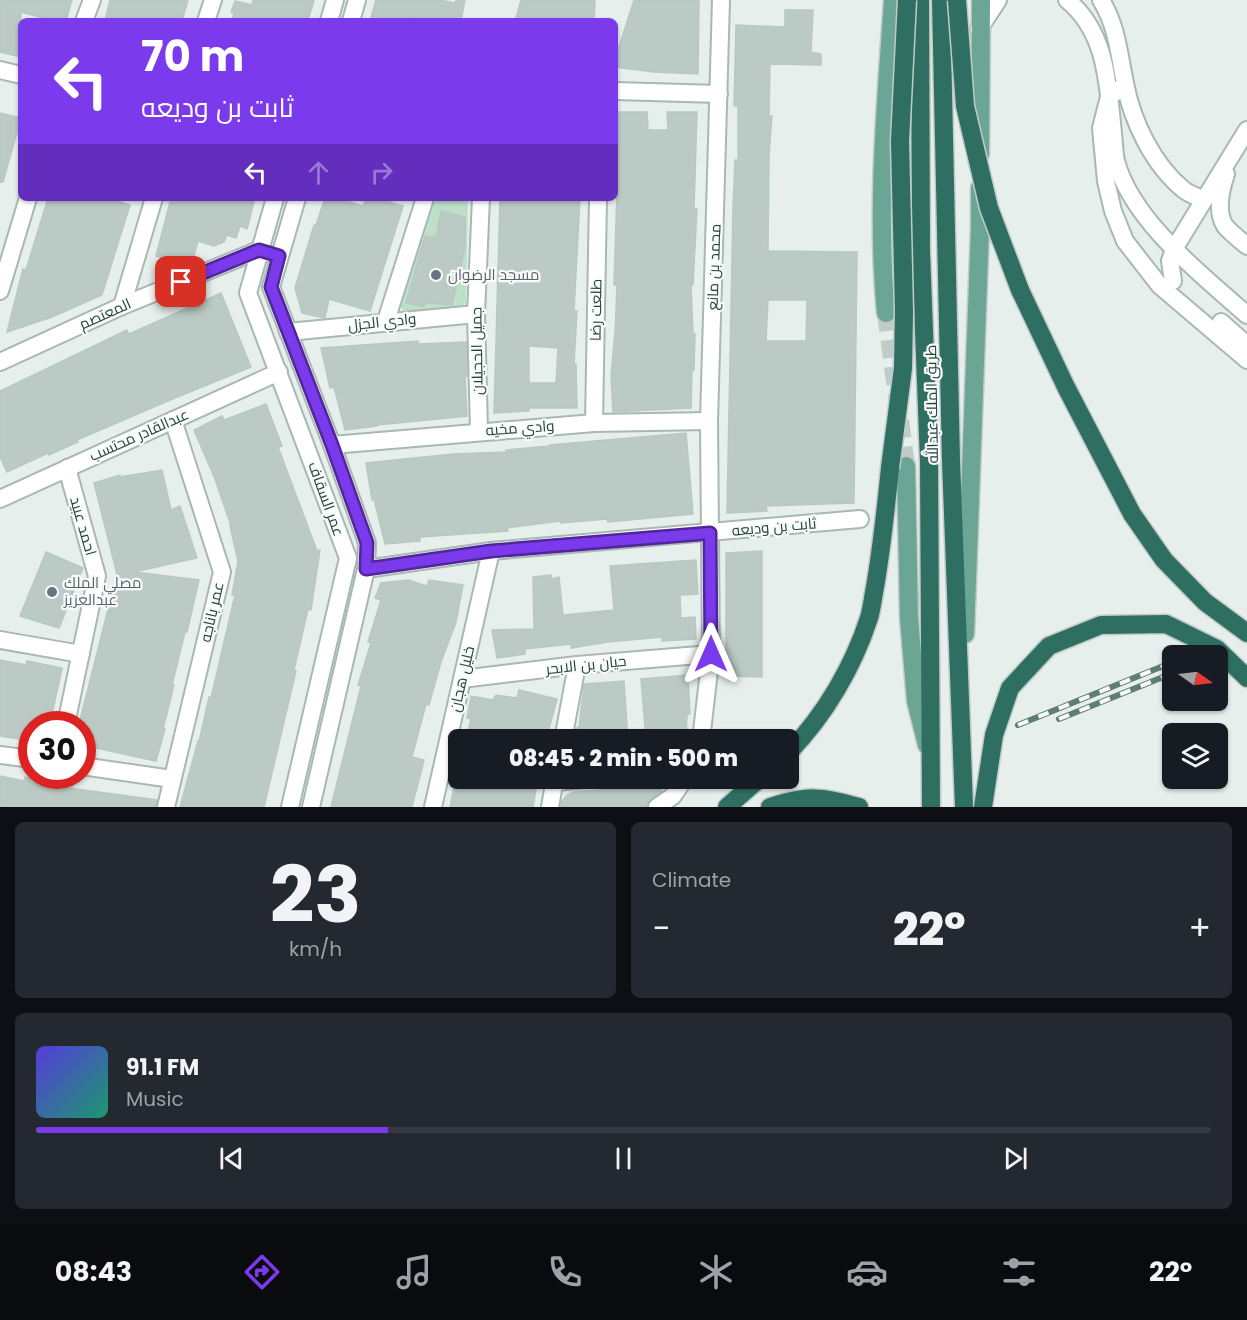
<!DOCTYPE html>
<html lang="en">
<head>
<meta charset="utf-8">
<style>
	body { margin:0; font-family:Poppins,Cairo,sans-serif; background:#242831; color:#f1f3f6; height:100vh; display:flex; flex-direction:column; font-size:22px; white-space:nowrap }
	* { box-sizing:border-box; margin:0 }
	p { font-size:20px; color:#9ea1a6 }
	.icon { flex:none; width:33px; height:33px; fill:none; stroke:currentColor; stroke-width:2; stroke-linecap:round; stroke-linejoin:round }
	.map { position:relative; height:807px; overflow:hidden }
	.panel { display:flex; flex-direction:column; gap:15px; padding:15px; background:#0d0f14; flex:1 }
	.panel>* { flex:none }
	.top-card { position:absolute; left:18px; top:18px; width:600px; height:183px; border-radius:9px; box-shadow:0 2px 4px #0004; background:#7c3aed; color:#fff; overflow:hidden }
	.needle { width:39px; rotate:104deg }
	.tools { position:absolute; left:1162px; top:645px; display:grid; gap:12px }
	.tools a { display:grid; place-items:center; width:66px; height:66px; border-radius:9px; background:#171b24; box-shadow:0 2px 4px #0004; font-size:30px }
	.speed { position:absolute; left:18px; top:711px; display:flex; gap:12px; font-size:30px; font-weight:700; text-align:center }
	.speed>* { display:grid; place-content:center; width:78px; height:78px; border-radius:50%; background:#171b24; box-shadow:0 2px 4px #0004; line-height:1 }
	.speed .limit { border:9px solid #d22; background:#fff; color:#111 }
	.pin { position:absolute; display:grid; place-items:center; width:51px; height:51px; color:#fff; margin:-26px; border-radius:12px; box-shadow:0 3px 9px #0006 }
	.me { position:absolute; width:66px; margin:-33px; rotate:0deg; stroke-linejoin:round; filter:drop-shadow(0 0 4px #0008) }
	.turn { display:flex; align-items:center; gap:21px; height:126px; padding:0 24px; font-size:27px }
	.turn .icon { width:78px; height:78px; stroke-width:2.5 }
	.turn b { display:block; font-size:42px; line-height:51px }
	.lanes { display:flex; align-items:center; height:57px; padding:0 24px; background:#0003; justify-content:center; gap:30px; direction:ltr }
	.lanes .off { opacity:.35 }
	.big { font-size:45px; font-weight:800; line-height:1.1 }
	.panel .tile { flex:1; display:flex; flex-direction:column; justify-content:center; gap:9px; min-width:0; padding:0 21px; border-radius:9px; background:#242831 }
	.panel .dial { align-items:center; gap:0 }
	.dial b { font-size:78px; line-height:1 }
	.song { display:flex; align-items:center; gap:18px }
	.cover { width:72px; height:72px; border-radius:9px; background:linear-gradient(135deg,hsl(250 70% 55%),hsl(160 70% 35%)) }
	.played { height:6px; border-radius:3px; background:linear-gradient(90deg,#7c3aed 30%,#363941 30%) }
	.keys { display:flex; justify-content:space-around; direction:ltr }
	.heat { display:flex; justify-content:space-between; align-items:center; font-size:33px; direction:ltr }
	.panel .tiles { flex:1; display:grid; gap:15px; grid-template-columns:1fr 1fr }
	.tile:last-child { grid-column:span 2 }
	.trip { position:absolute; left:448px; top:729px; width:351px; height:60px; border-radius:9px; background:#171b24; box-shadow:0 2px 4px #0004; font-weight:800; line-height:60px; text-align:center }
	.tabs { display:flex; height:96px; justify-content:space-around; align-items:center; background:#090b0e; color:#9ea1a6 }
	.tabs .icon { width:42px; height:42px }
	.tabs .selected { color:#7c3aed }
	.tabs b { font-size:27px; color:#f1f3f6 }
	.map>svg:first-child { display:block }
	.green { fill:#bfe0c8 }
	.building { fill:#bbcac4; stroke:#b8c9c2; stroke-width:1.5; fill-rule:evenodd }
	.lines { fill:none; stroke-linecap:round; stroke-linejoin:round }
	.major-tunnel { stroke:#bfccc8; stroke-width:18; stroke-dasharray:18 9; stroke-linecap:butt }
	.minor-casing { stroke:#a8b8b2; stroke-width:20 }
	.major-casing { stroke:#c2cac8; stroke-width:21 }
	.highway-casing { stroke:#c2cac8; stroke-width:21 }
	.minor { stroke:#fff; stroke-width:16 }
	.major { stroke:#6aa596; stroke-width:18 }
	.highway { stroke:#2f6f62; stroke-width:18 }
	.rail-casing { stroke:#5f7d75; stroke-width:6 }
	.rail { stroke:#f7fbf9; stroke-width:4; stroke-dasharray:11; stroke-linecap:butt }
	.highway-bridge-casing { stroke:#c2cac8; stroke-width:21; stroke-linecap:butt }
	.highway-bridge { stroke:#2f6f62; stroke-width:18 }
	.route-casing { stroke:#51269a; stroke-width:15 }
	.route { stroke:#7c3aed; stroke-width:10 }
	.worship-dot { fill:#6b7280; stroke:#f7fbf9; stroke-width:2 }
	.labels { text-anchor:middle; stroke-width:4.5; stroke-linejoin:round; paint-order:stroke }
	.street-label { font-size:15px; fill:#24423a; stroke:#f7fbf9 }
	.worship-label { font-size:15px; fill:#5b616d; stroke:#f7fbf9; text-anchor:start }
</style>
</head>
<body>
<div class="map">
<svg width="1247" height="807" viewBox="0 0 1247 807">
	<rect width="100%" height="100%" fill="#e6efeb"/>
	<polygon class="green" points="434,198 468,198 466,304 461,307 403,311 401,306"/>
	<g class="building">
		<polygon points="0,0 72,0 66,21 53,21 21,12 21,57 0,52"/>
		<polygon points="110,0 188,0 182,21 105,21"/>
		<polygon points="253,0 314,0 308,21 236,21 237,18 233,17 234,13 231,12 235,1 252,5"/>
		<polygon points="376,0 440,0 455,3 456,0 465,0 461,21 413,21 413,18 370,21"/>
		<polygon points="521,0 595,0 594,21 515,21"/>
		<polygon points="634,0 699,0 698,74 654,72 615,67 615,46 619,47"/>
		<path d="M785 10H813L811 52 821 54V65L770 64 769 116H772L769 155 768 251 857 252 854 503 766 506 767 511 727 513 733 207 735 160H738V106H734L736 25 785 27ZM768 300H807L806 341H766Z"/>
		<polygon points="616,112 647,112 648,130 668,130 667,112 697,112 694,209 697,209 693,285 691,285 693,334 695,334 694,370 692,370 691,408 613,412 611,376 615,332 617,285 614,285 618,159 615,159"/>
		<polygon points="0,113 21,118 3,182 0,182"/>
		<polygon points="48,198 107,198 130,205 102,295 52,317 7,332 23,269 26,270"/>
		<polygon points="171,198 255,198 247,229 240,226 236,238 227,235 224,242 214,246 198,241 193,259 184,257 183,263 156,256"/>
		<polygon points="325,198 336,198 363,206 366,198 376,198 403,206 370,311 329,299 325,318 302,313 295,288 314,225 316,225"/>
		<path d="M500 198H580L574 311H577L574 364H576L577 408H529V411L494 413ZM529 346 558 348 556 383H529Z"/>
		<polygon points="441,211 465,217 465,248 452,305 426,303 423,307 406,303 425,236 436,237"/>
		<polygon points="221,293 251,367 170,400 77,440 78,442 49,455 48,453 7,472 0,457 0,391 127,330 129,334"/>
		<polygon points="418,341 418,344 466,342 467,376 465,376 467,416 377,425 377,426 345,430 334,387 330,388 321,348"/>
		<polygon points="266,404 282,446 278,447 317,551 320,550 311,610 308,609 294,670 296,671 264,807 180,807 198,741 199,742 209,697 211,698 235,595 232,595 238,561 230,526 231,526 215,479 194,430 222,416 224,420"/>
		<polygon points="686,433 693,514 608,522 607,519 561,523 560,521 507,528 508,531 420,537 420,541 385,544 374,499 372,500 366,463 453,454 506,452 506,450 550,446 550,445"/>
		<polygon points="162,470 171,510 180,506 197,558 134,572 199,580 187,632 185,632 172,685 174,685 163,729 165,729 156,761 82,745 82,724 79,724 117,574 94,483 120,475 120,477"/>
		<polygon points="762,551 762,677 726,676 726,553"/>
		<polygon points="46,552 83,568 59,628 20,616"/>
		<polygon points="696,560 698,594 680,595 681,618 695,617 696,639 662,641 662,637 608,642 571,648 571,644 525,649 525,654 497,658 492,630 534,629 533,577 551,575 552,579 559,577 563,615 614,610 610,566"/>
		<polygon points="408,580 427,586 429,580 463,585 456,622 441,662 429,705 426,704 412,757 424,760 412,807 331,807 361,686 358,685 371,643 368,642 381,600 375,598 381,583"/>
		<polygon points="0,660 26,665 27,661 62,668 50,724 32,724 32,741 0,736"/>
		<polygon points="688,675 690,714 687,714 686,740 646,740 641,679"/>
		<polygon points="624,681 628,740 576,740 576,728 579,727 584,684"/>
		<polygon points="519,690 557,699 546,740 466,740 471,719 467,718 471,696 493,700 496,695 517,698"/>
		<polygon points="0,776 24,781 25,777 63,784 62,787 157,800 156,807 0,807"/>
		<polygon points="456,778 538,778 533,807 450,807"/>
		<polygon points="662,785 661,791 651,799 646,807 561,807 562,801 567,795 574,792"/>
	</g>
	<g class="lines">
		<polyline class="major-tunnel" points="886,313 906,466"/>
		<g class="minor-casing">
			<g id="minor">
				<path d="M1067 0C1107 32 1108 86 1113 133 1114 142 1114 152 1116 161 1132 221 1202 275 1247 315"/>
				<path d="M1101 0C1117 26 1119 54 1125 83 1132 121 1153 165 1184 190 1189 194 1198 197 1204 200"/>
				<polyline points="84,21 92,0"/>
				<polyline points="206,21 213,0"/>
				<polyline points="329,21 335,0"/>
				<polyline points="351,21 357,0"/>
				<polyline points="979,29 998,0"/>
				<polyline points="0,70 21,75"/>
				<polyline points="1125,85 1109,97 1101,128 1106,181 1113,211 1125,241 1160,286 1247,360"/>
				<polyline points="615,91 719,94"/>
				<path d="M1226 174C1221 189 1216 212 1225 226 1231 233 1240 240 1247 246"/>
				<polyline points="275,198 248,293 348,558 290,807"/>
				<polyline points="297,198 271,287 332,445 367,543 366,569 311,807"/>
				<polyline points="1173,281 1170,261 1174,249 1247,130"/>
				<polyline points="0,291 28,198"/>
				<polyline points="122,306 154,198"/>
				<polyline points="386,321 425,198"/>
				<polyline points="1221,322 1247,345"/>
				<polyline points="288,332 476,314"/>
				<polyline points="0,362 122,306 259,250 267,253"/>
				<polyline points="594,423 598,198"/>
				<polyline points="479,431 476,314 481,198"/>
				<polyline points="332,445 594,423 709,421"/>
				<polyline points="0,499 279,372"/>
				<polyline points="366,569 491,551 860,519"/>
				<polyline points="0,640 81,654"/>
				<polyline points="462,679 577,665 711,654"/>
				<polyline points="66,724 97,576 67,468"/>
				<polyline points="563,740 577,665"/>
				<polyline points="701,740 711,654 709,421 721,0"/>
				<polyline points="0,755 32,759"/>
				<polyline points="82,766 172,779"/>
				<polyline points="555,782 598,778"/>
				<polyline points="166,807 222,572 173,420"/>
				<polyline points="433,807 491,551"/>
				<polyline points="550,807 555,778"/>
				<polyline points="657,807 673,796 685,778"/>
			</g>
		</g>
		<g class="major-casing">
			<g id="major">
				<polyline points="980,154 981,0"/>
				<path d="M886 313C876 209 886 104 893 0"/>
				<polyline points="906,466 909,618 916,701 927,745"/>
				<polyline points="965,634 980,228 980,188"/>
			</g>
		</g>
		<g class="highway-casing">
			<g id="highway">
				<polyline points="920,0 921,252 929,461 931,807"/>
				<polyline points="941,0 951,460 964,807"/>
				<polyline points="1020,290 1066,387 1132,514 1164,560 1205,602 1247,633"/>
				<path d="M789 752C825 715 853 667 869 618 872 608 873 597 875 587 882 547 886 507 890 468"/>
				<polyline points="727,807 760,778"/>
				<path d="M770 807C809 795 820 796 859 807"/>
				<polyline points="983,807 994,735 1010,688 1049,646 1101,625 1166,624 1217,649 1247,678"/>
			</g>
		</g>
		<use href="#minor" class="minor"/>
		<use href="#major" class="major"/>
		<use href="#highway" class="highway"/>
		<g class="rail-casing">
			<g id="rail">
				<polyline points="1059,719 1173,673"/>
				<polyline points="1018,725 1173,662"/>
			</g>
		</g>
		<use href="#rail" class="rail"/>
		<g class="highway-bridge-casing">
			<g id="highway-bridge">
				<polyline points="957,0 965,106 989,208 1020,290"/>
				<polyline points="890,468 903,368 904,312 900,141 907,0"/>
			</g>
		</g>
		<use href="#highway-bridge" class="highway-bridge"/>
	</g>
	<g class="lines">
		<g class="route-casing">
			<polyline id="route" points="181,282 259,250 279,256 271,287 332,445 367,543 366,569 491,551 710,533 711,654"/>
		</g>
		<use href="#route" class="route"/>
	</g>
	<g class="worship-dot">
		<circle cx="436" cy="275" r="6"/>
		<circle cx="52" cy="592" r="6"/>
	</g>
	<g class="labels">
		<g class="street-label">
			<text transform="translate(714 267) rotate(-88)" y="5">محمد بن مانع</text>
			<text transform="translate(596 310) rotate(-89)" y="5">طلعت رضا</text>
			<text transform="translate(105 314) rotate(-24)" y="5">المعتصم</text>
			<text transform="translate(382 322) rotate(-6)" y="5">وادي الجزل</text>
			<text transform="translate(477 351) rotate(-91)" y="5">جميل الحجيلان</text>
			<text transform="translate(932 404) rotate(-91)" y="5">طريق الملك عبدالله</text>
			<text transform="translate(520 428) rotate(-4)" y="5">وادي مخيه</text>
			<text transform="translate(139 435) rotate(-24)" y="5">عبدالقادر محتسب</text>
			<text transform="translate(326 499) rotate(70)" y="5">عمر السقاف</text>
			<text transform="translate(83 526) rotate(74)" y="5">احمد عبيد</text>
			<text transform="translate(774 527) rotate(-5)" y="5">ثابت بن وديعه</text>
			<text transform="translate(212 612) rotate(-77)" y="5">عمر باناجه</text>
			<text transform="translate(586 665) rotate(-6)" y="5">حيان بن الابحر</text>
			<text transform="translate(462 679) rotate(-77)" y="5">خليل هجان</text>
		</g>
		<g class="worship-label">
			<text x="448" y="280">مسجد الرضوان</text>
			<text x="64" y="588">مصلي الملك<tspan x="64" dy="17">عبدالعزيز</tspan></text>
		</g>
	</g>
</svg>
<div class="tools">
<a><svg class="needle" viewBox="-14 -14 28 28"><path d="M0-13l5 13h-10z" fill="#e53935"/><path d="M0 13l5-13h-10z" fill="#9ea1a6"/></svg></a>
<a><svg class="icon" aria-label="layers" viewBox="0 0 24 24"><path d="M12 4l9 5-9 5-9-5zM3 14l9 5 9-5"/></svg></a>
</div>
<div class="speed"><div class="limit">30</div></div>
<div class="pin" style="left:181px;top:282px;background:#d93025"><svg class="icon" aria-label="arrive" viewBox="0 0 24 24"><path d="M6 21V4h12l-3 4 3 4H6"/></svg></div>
<svg class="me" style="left:711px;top:654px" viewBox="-20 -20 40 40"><path d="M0-17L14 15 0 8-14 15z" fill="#7c3aed" stroke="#fff" stroke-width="4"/></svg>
<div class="trip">08:45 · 2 min · 500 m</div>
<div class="top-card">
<div class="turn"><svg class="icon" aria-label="left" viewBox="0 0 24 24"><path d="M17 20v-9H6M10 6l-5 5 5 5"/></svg><div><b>70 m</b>ثابت بن وديعه</div></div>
<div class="lanes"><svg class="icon" aria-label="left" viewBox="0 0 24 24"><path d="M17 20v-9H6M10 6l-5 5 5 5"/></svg><svg class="icon off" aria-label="ahead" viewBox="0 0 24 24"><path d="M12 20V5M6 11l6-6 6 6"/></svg><svg class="icon off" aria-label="right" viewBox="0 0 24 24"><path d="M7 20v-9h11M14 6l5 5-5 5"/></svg></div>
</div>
</div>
<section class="panel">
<div class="tiles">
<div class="tile dial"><b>23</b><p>km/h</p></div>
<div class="tile"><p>Climate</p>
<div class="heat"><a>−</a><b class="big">22°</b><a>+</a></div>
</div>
<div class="tile">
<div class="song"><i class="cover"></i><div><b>91.1 FM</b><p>Music</p></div></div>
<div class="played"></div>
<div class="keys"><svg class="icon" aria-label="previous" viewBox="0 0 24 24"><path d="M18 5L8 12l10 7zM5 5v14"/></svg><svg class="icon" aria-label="pause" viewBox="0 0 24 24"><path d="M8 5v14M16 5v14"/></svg><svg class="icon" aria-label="next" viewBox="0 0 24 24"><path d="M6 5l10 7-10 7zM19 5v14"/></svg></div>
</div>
</div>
</section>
<nav class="tabs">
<b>08:43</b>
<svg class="icon selected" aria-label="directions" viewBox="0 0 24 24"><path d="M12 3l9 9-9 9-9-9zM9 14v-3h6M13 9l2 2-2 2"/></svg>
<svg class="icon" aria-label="music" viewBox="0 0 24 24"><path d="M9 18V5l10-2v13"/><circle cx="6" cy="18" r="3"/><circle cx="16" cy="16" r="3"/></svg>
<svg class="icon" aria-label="phone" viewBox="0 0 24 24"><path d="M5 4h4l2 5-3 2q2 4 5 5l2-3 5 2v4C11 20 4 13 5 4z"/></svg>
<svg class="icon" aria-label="climate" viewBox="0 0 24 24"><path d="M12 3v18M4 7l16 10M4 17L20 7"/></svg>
<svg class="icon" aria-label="car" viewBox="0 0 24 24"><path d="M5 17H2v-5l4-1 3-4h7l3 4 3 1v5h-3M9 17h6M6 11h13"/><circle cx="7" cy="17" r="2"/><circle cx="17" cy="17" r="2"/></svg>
<svg class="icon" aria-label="filters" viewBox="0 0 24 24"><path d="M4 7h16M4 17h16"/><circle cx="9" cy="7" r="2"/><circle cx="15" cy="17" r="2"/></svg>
<b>22°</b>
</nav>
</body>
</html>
